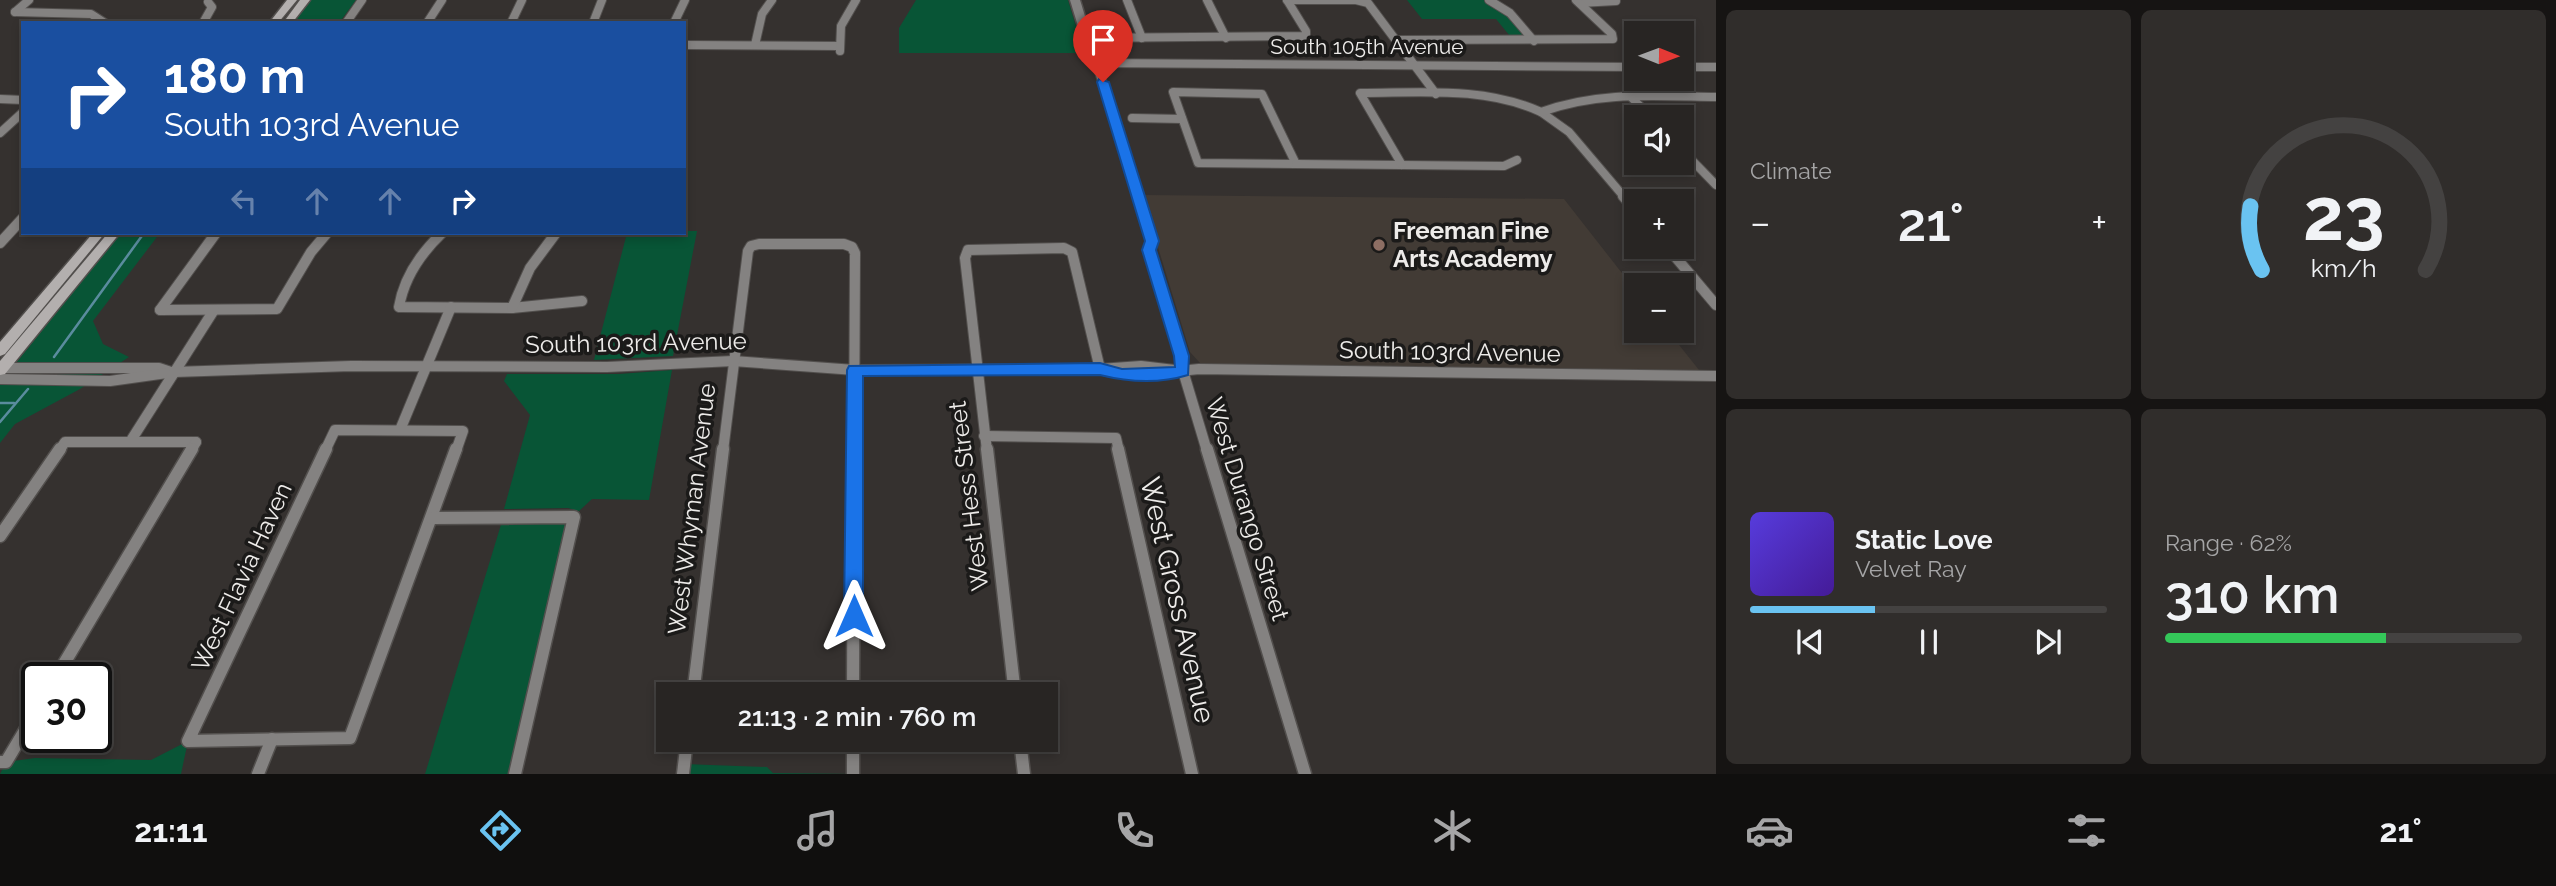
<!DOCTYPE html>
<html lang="en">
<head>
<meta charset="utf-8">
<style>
	body { margin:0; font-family:Raleway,sans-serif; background:#302d2b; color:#f1f3f6; height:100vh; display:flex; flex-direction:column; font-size:26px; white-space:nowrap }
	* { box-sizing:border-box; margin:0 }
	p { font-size:23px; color:#a5a5a6 }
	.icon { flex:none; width:38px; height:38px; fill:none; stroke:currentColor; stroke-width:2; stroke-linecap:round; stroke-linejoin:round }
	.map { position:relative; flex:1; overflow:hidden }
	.panel { display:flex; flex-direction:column; gap:10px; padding:10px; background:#161413; width:840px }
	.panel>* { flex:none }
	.guide { position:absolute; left:21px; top:21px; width:665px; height:214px; border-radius:0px; box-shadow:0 4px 10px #0003,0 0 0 2px #444241; background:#1a4fa0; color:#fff; overflow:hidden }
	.needle { width:46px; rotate:91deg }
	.buttons { position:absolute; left:1624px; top:21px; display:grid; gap:14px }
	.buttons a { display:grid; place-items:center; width:70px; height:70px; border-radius:0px; background:#282523; box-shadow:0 4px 10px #0003,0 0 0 2px #444241; font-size:35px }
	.speed { position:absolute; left:21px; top:662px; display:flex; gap:14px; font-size:35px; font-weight:700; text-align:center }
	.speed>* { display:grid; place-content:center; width:91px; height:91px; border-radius:50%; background:#282523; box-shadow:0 4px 10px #0003,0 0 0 2px #444241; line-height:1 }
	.speed .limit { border:4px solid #111; border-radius:10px; background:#fff; color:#111 }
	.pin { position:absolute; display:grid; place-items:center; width:60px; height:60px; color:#fff; margin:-72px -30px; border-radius:50% 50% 50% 0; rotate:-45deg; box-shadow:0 0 7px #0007 }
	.pin .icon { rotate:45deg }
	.me { position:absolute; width:77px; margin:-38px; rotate:0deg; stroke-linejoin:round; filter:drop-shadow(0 0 5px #0008) }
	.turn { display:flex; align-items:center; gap:24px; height:147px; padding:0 28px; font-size:32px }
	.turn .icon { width:91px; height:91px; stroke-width:2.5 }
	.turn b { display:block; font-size:49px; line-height:60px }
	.lanes { display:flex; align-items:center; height:66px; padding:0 28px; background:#0003; justify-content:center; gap:35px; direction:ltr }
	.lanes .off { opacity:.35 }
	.big { font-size:52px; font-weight:600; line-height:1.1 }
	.panel .tile { flex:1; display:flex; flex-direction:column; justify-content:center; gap:10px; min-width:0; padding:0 24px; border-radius:10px; background:#302d2b }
	.panel .dial { align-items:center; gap:0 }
	.dial svg { height:182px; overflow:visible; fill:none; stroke:#444241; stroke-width:7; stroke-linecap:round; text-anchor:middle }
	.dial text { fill:#f1f3f6; stroke:none }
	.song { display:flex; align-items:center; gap:21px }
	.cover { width:84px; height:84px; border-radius:10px; background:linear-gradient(135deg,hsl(250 70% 55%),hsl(260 70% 35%)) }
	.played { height:7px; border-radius:4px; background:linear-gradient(90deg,#6ac3f1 35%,#444241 35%) }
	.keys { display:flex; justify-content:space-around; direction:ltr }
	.heat { display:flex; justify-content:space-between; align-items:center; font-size:38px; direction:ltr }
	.charge { height:10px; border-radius:5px; background:linear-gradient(90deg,#34c759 62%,#444241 0) }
	.panel .tiles { flex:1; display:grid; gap:10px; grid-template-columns:repeat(2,1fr) }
	.trip { position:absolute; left:656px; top:682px; width:402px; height:70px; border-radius:0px; background:#282523; box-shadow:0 4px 10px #0003,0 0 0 2px #444241; font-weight:600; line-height:70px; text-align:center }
	.dock { display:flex; height:112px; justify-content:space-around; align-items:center; background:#100f0e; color:#a5a5a6 }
	.dock .icon { width:49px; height:49px }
	.dock .current { color:#6ac3f1 }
	.dock b { font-size:32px; color:#f1f3f6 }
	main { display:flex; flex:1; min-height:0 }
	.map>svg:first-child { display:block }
	.built { fill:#423b35 }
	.green { fill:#085536 }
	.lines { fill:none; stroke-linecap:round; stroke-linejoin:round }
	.stream { stroke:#5a8c9e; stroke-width:2.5 }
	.minor-far2-casing { stroke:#524f4d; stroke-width:10 }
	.minor-far1-casing { stroke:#524f4d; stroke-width:12 }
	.minor-casing { stroke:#524f4d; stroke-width:15 }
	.tertiary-casing { stroke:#524f4d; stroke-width:3 }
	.secondary-casing { stroke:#524f4d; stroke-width:3 }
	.minor-far2 { stroke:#848281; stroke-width:8 }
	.minor-far1 { stroke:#848281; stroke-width:10 }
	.minor { stroke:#848281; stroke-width:12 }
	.tertiary { fill:#848281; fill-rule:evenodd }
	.secondary { fill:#b3afae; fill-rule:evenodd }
	.route { fill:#1a73e8; stroke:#114b97; stroke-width:2 }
	.education-dot { fill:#8d6e63; stroke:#1b1a19; stroke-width:2.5 }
	.labels { text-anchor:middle; stroke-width:7; stroke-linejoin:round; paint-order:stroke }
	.far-street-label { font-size:21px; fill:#edebe9; stroke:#1b1a19 }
	.poi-label { font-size:24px; font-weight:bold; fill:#edebe9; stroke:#1b1a19; text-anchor:start }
	.street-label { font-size:24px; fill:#edebe9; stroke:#1b1a19 }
	.near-street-label { font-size:28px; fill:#edebe9; stroke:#1b1a19 }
</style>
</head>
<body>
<main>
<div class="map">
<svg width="1716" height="774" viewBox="0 0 1716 774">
	<rect width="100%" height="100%" fill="#35312f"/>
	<polygon class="built" points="1142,195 1564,199 1636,291 1636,331 1668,331 1699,370 1209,365 1200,363 1190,352"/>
	<g class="green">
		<polygon points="309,0 356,0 339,23 291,23"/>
		<polygon points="916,0 1068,0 1084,53 899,53 899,28"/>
		<polygon points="1407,0 1489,0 1501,6 1534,41 1514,41 1496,19 1422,19"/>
		<polygon points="684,231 697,231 673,356 594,360 627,233"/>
		<polygon points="120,233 160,233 93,321 103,344 129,357 80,389 15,424 0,443 0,383"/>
		<polygon points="672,370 649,500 592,499 579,511 568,508 504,509 530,415 504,381 507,374 619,374"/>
		<polygon points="574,517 515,774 425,774 503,518"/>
		<polygon points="188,741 181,774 0,774 6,762 35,758 151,760"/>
		<polygon points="684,764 767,767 773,773 853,774 683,774"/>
	</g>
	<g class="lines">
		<g class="stream">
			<polyline points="54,357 144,233"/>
			<polyline points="0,403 14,403"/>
			<polyline points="0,422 28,389"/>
		</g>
		<g class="minor-far2-casing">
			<g id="minor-far2">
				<polyline points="1127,0 1142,38"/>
				<polyline points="1207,0 1226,38"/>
				<polyline points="1287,0 1356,0 1368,3 1436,94"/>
				<polyline points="1489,0 1510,13 1534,41"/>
				<polyline points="1580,3 1616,1"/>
				<polyline points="15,12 91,14 105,23"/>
				<polyline points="15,12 29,0"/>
				<polyline points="203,23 212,7 208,2"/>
				<polyline points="346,23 362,0"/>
				<polyline points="427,23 442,0"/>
				<polyline points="511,23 522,0"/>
				<polyline points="593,23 602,0"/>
				<polyline points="674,23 685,0"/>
				<polyline points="1087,38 1306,36 1306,31 1287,0"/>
				<polyline points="1397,40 1613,39 1612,34 1576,0"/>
				<polyline points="684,45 840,46"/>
				<polyline points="755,45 762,14 772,0"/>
				<polyline points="840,51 841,26 856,0"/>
				<polyline points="1094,56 1139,198"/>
				<polyline points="1097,63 1636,67"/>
				<polyline points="1682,67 1716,67"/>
				<polygon points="1173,92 1262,94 1296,164 1198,163"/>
				<polyline points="1630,96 1651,117"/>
				<polyline points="0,99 23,100"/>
				<polyline points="1541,112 1569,132 1625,198"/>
				<polyline points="1132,118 1182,119"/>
				<polyline points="0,133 23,112"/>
				<polyline points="1682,150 1716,185"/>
				<polyline points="1296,164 1504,166 1517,160"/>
				<path d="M1402 165 1360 93C1421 93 1484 86 1541 112 1598 91 1656 96 1716 97"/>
			</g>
		</g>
		<g class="minor-far1-casing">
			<g id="minor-far1">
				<polyline points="1138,196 1152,241 1149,250 1182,356 1183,371 1207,451"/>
				<polyline points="1623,196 1636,211"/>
				<path d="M442 233C420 254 404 277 399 307L512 308 582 301"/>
				<polyline points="0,243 23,218"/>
				<polyline points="1667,247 1716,305"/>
				<polyline points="512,308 530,268 556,233"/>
				<polyline points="160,310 277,309 311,252 327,233"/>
				<polyline points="160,310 216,233"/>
				<polyline points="0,368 159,368 171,372"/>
				<polyline points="1106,371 1141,375 1199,369 1716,376"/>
				<polyline points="0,379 110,381 174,372 351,366 607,367 733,361 855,370 1100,369 1141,366 1183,371"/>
				<polyline points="400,430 451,307"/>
				<polyline points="984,436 1116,438 1119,451"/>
				<polyline points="130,442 214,310"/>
				<polyline points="59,451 65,442 196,442"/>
				<polyline points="191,451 196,442"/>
				<polyline points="325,451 335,430 463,431 456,451"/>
				<polyline points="723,451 748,251 751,246 759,244 844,244 852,247 855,253 854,451"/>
				<polyline points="987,451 965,258 968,250 1064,248 1072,252 1100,369"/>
			</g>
		</g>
		<g class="minor-casing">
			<g id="minor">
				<polyline points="326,449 188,741 350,738 456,449"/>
				<polyline points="987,449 1015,695"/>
				<polyline points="1118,449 1192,774"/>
				<polyline points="1207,449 1305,774"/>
				<polyline points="432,518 574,517 515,774"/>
				<polyline points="0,536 60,449"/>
				<polyline points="56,677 192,449"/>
				<polyline points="693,695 723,449"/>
				<polyline points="853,695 854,449"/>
				<polyline points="853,740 853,774"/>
				<polyline points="1020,740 1024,774"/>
				<polyline points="0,762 6,762 37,710"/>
				<polyline points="258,774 272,739"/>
				<polyline points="683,774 687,740"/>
			</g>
		</g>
		<g class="tertiary-casing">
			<polygon id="tertiary" points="1070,0 1080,0 1096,52 1094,54 1086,52"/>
		</g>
		<g class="secondary-casing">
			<g id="secondary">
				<polygon points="287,0 297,0 278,23 269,23"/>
				<polygon points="300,0 310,0 292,23 283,23"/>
				<polygon points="93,233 105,233 5,354 0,356 0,342"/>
				<polygon points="108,233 120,233 5,374 0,375 0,361"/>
			</g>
		</g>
		<use href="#minor-far2" class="minor-far2"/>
		<use href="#minor-far1" class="minor-far1"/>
		<use href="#minor" class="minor"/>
		<use href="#tertiary" class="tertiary"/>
		<use href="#secondary" class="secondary"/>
	</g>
	<path class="route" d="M1099 79 1109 82 1159 241 1156 250 1189 356 1188 375C1159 384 1128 382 1100 375L863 376V616L860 622 854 625 847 622 844 616 847 370 849 366 1100 363 1122 369 1175 367 1174 356 1142 250 1145 241 1097 82Z"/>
	<circle class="education-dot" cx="1379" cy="245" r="7"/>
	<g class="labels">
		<g class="far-street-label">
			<text x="1367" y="54">South 105th Avenue</text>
		</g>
		<g class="poi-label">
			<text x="1393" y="239">Freeman Fine<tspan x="1393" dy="28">Arts Academy</tspan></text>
		</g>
		<g class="street-label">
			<text transform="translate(636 343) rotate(-1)" y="8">South 103rd Avenue</text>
			<text transform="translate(1450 352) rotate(1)" y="8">South 103rd Avenue</text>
			<text transform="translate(969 496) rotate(-97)" y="8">West Hess Street</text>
			<text transform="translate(692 509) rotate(-83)" y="8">West Whyman Avenue</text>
			<text transform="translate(1247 509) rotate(73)" y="8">West Durango Street</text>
			<text transform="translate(242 577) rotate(-65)" y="8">West Flavia Haven</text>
		</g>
		<g class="near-street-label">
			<text transform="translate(1178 600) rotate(77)" y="10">West Gross Avenue</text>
		</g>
	</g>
</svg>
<div class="buttons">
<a><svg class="needle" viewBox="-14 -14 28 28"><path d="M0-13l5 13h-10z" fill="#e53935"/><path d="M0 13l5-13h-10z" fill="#a5a5a6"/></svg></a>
<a><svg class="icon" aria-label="sound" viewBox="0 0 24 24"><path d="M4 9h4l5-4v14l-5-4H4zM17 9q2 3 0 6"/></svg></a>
<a>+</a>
<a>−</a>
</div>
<div class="speed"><div class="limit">30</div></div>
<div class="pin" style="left:1103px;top:82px;background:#d93025"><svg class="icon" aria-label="arrive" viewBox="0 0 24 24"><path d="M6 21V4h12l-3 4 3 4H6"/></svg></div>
<svg class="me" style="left:854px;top:616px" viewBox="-20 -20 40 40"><path d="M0-17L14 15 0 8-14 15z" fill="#1a73e8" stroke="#fff" stroke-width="4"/></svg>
<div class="trip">21:13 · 2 min · 760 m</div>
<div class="guide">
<div class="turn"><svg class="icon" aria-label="right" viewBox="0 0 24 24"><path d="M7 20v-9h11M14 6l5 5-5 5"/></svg><div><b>180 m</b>South 103rd Avenue</div></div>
<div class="lanes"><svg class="icon off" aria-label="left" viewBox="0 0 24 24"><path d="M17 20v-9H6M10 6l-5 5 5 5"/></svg><svg class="icon off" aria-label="ahead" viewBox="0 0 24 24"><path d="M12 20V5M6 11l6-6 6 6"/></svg><svg class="icon off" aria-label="ahead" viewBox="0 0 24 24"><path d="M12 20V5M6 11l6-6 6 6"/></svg><svg class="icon" aria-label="right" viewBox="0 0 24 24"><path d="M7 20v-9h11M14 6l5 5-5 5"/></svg></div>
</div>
</div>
<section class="panel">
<div class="tiles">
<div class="tile"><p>Climate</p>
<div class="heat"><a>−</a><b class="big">21°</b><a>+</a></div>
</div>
<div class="tile dial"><svg viewBox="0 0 100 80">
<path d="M14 69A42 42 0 1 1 86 69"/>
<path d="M14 69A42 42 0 0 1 9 41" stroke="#6ac3f1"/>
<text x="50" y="56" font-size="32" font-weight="700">23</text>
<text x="50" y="72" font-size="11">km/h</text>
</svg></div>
<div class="tile">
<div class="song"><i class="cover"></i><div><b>Static Love</b><p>Velvet Ray</p></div></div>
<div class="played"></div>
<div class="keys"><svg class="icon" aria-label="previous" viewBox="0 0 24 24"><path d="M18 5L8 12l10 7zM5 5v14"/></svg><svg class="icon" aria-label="pause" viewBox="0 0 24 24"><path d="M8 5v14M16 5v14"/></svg><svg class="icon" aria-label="next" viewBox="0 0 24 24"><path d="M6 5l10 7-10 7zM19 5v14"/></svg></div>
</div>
<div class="tile"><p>Range · 62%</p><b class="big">310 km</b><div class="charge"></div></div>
</div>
</section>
</main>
<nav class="dock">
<b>21:11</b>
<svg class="icon current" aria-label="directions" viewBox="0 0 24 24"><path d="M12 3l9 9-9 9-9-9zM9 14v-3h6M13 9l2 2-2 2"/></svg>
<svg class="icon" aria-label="music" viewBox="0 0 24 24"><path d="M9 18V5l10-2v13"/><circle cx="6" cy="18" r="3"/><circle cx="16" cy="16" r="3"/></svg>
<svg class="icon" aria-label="phone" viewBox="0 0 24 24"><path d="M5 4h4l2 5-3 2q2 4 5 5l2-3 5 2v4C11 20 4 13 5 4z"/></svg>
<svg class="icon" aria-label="climate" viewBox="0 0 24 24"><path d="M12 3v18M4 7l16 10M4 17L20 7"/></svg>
<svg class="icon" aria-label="car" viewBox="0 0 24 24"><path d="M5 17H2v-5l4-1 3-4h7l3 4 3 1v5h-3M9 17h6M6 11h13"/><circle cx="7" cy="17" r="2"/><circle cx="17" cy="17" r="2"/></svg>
<svg class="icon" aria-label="filters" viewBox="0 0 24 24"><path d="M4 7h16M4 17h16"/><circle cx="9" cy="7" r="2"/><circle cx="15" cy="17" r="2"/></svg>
<b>21°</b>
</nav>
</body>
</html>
